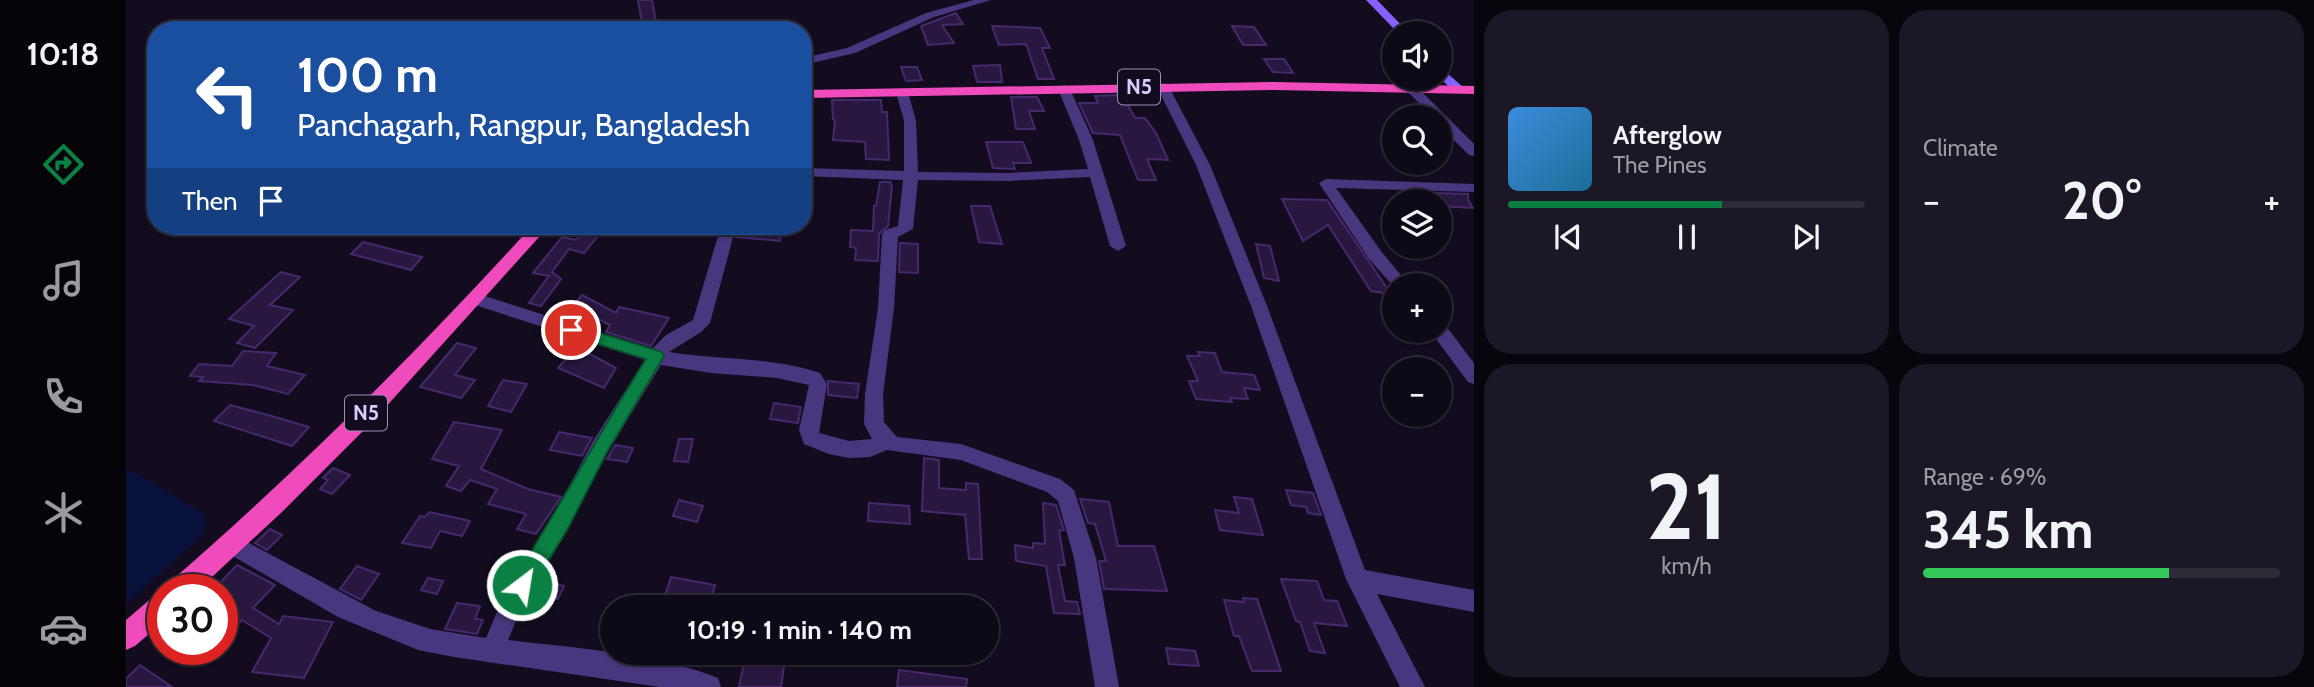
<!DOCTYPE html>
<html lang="en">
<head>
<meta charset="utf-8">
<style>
	body { margin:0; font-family:Cabin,sans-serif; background:#1c1724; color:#f1f3f6; height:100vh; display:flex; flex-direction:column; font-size:26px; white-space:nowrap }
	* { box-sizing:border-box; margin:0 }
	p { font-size:23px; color:#9b9aa1 }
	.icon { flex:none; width:38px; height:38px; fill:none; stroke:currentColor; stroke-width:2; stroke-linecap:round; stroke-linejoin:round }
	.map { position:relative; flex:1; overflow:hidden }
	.side { display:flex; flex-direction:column; gap:10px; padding:10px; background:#08050d; width:840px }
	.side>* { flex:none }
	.hud { position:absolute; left:21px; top:21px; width:665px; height:214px; border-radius:28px; box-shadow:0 2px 5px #0004,0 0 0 2px #2e2a36; background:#1a4fa0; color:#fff; overflow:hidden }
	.controls { position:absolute; left:1256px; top:21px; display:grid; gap:14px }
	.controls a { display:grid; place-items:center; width:70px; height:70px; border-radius:50%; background:#0e0917; box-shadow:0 2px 5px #0004,0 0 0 2px #2e2a36; font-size:35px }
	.speed { position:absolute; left:21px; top:574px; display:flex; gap:14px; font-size:35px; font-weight:700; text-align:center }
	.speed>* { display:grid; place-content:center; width:91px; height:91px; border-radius:50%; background:#0e0917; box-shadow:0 2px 5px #0004,0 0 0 2px #2e2a36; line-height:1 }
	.speed .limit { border:10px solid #d22; background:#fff; color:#111 }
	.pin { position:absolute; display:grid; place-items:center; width:60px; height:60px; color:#fff; margin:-30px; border:4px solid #fff; border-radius:50%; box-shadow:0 2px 7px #0007 }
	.me { position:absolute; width:77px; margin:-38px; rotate:31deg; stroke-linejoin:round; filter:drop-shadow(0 0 5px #0008) }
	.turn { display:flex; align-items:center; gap:24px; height:147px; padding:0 35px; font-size:32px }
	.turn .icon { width:91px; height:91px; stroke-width:2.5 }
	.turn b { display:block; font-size:49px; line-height:60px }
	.then { display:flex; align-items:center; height:66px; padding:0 35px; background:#0003; gap:14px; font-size:26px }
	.big { font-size:52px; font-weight:800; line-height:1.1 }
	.side .card { flex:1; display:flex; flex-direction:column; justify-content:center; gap:10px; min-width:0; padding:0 24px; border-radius:28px; background:#1c1724 }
	.side .dial { align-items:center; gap:0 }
	.dial b { font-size:91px; line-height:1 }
	.song { display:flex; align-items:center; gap:21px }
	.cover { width:84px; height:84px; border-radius:10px; background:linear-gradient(135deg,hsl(210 70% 55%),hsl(200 70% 35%)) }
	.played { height:7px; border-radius:4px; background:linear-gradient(90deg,#0b8043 60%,#2e2a36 60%) }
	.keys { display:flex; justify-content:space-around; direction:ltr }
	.heat { display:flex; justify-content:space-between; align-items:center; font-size:38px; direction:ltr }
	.charge { height:10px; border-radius:5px; background:linear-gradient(90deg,#34c759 69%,#2e2a36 0) }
	.side .tiles { flex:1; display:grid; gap:10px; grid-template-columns:repeat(2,1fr) }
	.trip { position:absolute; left:474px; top:595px; width:399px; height:70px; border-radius:35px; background:#0e0917; box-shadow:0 2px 5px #0004,0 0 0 2px #2e2a36; font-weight:800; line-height:70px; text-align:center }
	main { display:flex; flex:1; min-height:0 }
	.tabs { display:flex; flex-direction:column; width:126px; justify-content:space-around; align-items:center; background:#060409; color:#9b9aa1 }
	.tabs .icon { width:49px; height:49px }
	.tabs .current { color:#0b8043 }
	.tabs b { font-size:32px; color:#f1f3f6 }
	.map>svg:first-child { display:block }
	.water { fill:#08113b }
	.building { fill:#281840; stroke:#442a6c; stroke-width:2 }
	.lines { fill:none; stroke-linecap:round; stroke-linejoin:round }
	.minor { fill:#48377e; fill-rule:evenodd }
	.tertiary { fill:#48377e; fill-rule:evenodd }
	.secondary { fill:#8561ff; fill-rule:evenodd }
	.trunk { fill:#f04bbc; fill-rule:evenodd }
	.route { fill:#0b8043; stroke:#07532c; stroke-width:2 }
	.labels { text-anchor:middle; stroke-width:7; stroke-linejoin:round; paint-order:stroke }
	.shield { fill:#130c1f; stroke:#9f91bc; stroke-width:2 }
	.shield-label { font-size:21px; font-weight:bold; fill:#dbcaff }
</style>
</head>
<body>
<main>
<nav class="tabs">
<b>10:18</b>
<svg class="icon current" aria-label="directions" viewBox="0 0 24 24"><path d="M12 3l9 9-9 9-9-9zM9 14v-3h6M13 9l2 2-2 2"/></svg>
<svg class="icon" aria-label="music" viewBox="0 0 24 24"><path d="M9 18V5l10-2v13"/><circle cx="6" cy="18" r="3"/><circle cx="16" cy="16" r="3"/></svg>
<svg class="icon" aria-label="phone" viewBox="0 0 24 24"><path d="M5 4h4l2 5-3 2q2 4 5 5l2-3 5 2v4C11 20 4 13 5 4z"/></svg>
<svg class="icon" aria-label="climate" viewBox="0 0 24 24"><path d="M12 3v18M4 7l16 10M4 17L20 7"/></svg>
<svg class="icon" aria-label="car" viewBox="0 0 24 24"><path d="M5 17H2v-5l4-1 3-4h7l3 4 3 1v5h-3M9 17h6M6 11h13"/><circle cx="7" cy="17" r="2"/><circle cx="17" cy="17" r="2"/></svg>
</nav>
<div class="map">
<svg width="1348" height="687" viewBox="0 0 1348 687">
	<rect width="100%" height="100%" fill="#130c1f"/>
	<path class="water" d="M0 469 11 473 78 514C81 524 80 528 74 537L0 604Z"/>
	<g class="building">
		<polygon points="512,0 526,0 530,22 516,23"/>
		<polygon points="830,13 837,24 816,25 828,43 802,45 795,26"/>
		<polygon points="866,26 914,28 924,48 916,48 928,79 912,79 900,44 873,45"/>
		<polygon points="1106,26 1128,27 1140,45 1117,45"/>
		<polygon points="1138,59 1158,59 1167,73 1147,72"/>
		<polygon points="874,65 876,82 851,82 847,66"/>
		<polygon points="775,67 791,67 796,80 780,81"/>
		<polygon points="991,95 994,100 999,100 1009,118 1019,118 1030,133 1042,160 1021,159 1030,180 1012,180 994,135 967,133 953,103 972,103 969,96"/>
		<polygon points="885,97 911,97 918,111 903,111 909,129 890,129"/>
		<polygon points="706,100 755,100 756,112 761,112 763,160 740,159 739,142 707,140 709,120 707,119"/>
		<polygon points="860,142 897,142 905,163 887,163 889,169 867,168"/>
		<polygon points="754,182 764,182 766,186 762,226 753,234 752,261 729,260 730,248 724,247 725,230 747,231 748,206 750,206"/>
		<polygon points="1274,192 1342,194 1342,200 1347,208 1314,206 1314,201 1279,201"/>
		<polygon points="1156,199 1201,200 1265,294 1245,291 1202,225 1177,241"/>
		<polygon points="845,206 864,206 876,244 853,242"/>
		<polygon points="461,226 478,228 458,253 443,249 426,272 435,279 415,306 403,303 423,276 407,273 436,237 450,240"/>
		<polygon points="612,226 657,226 654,241 610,237"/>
		<polygon points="237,242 296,257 285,270 225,254"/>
		<polygon points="774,243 792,244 792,273 773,272"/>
		<polygon points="1130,244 1144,246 1153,281 1138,278"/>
		<polygon points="155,272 174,277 144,305 167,310 129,348 111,343 128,326 103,319"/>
		<polygon points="456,295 490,313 493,307 543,318 525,346 480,332 484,325 447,306"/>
		<polygon points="331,343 350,348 329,375 349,380 335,398 294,387"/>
		<polygon points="451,347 490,368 478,388 432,368"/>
		<polygon points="117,351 150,353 141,366 179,375 162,394 127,385 73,381 77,377 64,376 73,364 106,366"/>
		<polygon points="1072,352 1089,353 1096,372 1128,375 1134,390 1118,388 1122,399 1104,398 1106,402 1070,399 1063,381 1072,381 1061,356 1074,356"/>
		<polygon points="377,380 401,384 385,412 362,406"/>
		<polygon points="702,381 733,384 731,398 702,395"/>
		<polygon points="648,403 675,407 672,423 644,419"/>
		<polygon points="104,405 142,415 183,427 166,446 88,421"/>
		<polygon points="328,422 376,430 355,469 402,489 435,497 410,534 391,529 400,514 362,504 371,489 344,480 335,491 320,486 333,466 306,459"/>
		<polygon points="433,432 466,438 456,456 424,450"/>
		<polygon points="553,439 567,439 562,462 548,461"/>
		<polygon points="489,445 507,448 501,462 481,459"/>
		<polygon points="798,458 813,460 813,488 840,490 840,483 852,484 856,559 843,559 839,515 796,511"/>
		<polygon points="207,468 224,475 206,494 194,489 202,480 197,478"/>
		<polygon points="1160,490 1187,493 1195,515 1182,513 1180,507 1165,505"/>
		<polygon points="1108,497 1126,499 1137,535 1094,530 1089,510 1113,513"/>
		<polygon points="954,499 983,502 992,546 1028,546 1041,591 978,589 973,561 980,561 969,524 962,523"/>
		<polygon points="553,500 577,506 571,522 547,516"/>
		<polygon points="743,503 783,506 784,524 742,521"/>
		<polygon points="917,503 930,505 938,530 933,531 939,565 932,565 939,601 951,602 954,614 928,613 920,566 890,561 889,545 907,548 907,543 919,544"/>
		<polygon points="303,512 344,521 336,536 314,531 305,548 276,543 294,516 299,517"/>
		<polygon points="144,529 156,535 141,550 129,543"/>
		<polygon points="111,565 149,585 127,608 153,624 157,616 207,622 178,678 126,672 145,638 116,620 96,642 96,590 87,590"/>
		<polygon points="231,566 253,574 235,600 214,589"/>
		<polygon points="377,570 388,573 374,597 364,594"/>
		<polygon points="545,577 589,585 583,607 538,599"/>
		<polygon points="302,578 317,581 311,594 295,590"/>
		<polygon points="1155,579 1191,581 1198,600 1211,601 1221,626 1188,623 1199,653 1184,651 1174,622 1170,621"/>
		<polygon points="414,581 438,586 432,599 407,593"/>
		<polygon points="1117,598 1131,599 1155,671 1126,671 1113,636 1108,636 1098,600 1118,602"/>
		<polygon points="331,603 354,606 349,619 357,620 351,634 319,629"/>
		<polygon points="1040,648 1069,651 1073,666 1043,664"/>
		<polygon points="620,653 660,653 655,687 613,687"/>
		<polygon points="14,665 46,687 0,687 0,679"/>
		<polygon points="773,670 841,679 840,687 771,687"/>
	</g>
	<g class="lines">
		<g class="minor">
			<polygon points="848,0 865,0 808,17 729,53 677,65 677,58 721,48 800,13"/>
			<polygon points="1037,83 1043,87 1084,165 1141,306 1239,570 1348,590 1348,612 1251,594 1299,687 1274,687 1220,579 1125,306 1070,165 1031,87"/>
			<path d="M938 85 944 89 967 140 1000 246 992 251 984 246 964 177 882 181 792 180 787 229 772 237 768 308 757 394 758 422 771 437 835 444 934 479 948 490 970 558 993 687H969L948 558 932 501 921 492 835 460 761 450 744 457 723 458 703 454 678 444 673 430 683 385 651 378 585 373 535 365 481 453 441 531 396 606 382 640C448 648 530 653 592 678L595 687H534L328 657 292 650 212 617 98 551 95 544 98 537 106 534 250 611 304 629 360 638 380 591 427 517 467 441 519 360 343 303 341 299 349 293 526 349 540 335 567 320 595 226H610L584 323 575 332 543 352C593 360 647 357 694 373L701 384 693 433 723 441 746 439 738 424 739 394 752 308 756 234 759 230 772 226 777 180 677 176V168L778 171V121L770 92 776 88 782 92 790 121 792 172 882 173 962 169 953 140 932 89Z"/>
			<polygon points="1200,179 1348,184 1348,192 1210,188 1255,251 1283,285 1269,285 1269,288 1243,259 1193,183"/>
			<polygon points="1314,325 1320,326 1348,363 1348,384 1342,382 1308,336 1306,331 1314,331"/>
		</g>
		<polygon class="tertiary" points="1285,84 1289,85 1348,144 1348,156 1343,155 1314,126 1314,117 1307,117 1281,91 1279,88"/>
		<g class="secondary">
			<polygon points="1240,0 1251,0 1283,33 1272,33"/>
			<polygon points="1314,67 1337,87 1337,93 1329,93 1314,78"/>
		</g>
		<g class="trunk">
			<polygon points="1148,82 1348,86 1348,94 1148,90 677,98 677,90"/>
			<path d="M406 226H423L248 420 157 511 72 590H42L45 581C173 470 292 351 406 226Z"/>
			<polygon points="37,593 37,622 9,646 0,650 0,620 28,596"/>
		</g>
	</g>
	<path class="route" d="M445 324 536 352 538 356 481 452 441 530 403 592 396 595 389 592 386 585 389 578C434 506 474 432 520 359L439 334 437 330 439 326Z"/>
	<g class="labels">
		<g class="shield">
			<rect x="992" y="69.5" width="42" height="35" rx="5"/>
			<rect x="219" y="395.5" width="42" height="35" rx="5"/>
		</g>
		<g class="shield-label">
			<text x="1013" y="94">N5</text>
			<text x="240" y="420">N5</text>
		</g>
	</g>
</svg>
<div class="controls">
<a><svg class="icon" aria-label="sound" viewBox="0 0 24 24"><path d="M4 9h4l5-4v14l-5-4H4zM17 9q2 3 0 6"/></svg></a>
<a><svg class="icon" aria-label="search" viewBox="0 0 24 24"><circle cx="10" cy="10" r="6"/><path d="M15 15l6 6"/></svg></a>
<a><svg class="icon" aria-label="layers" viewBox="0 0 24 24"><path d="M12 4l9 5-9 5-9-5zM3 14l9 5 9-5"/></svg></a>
<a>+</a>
<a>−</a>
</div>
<div class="speed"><div class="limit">30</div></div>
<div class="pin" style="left:445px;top:330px;background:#d93025"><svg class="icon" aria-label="arrive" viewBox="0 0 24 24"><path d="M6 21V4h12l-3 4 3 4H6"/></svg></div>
<svg class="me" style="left:396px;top:585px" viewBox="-20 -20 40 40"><circle r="17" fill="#0b8043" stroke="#fff" stroke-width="3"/><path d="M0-11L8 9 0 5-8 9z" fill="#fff"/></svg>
<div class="trip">10:19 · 1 min · 140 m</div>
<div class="hud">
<div class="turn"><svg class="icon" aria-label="left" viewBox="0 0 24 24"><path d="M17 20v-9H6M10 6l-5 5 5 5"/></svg><div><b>100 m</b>Panchagarh, Rangpur, Bangladesh</div></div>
<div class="then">Then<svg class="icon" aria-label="arrive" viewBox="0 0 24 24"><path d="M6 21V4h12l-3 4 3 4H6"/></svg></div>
</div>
</div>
<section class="side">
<div class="tiles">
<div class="card">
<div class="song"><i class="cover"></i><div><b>Afterglow</b><p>The Pines</p></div></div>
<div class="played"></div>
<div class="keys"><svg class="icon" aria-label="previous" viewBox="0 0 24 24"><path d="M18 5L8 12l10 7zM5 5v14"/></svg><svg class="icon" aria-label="pause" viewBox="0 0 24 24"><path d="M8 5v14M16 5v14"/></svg><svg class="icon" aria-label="next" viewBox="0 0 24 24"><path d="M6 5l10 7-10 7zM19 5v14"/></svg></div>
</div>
<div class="card"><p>Climate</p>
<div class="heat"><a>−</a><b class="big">20°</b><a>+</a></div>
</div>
<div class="card dial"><b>21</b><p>km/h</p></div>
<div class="card"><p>Range · 69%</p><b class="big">345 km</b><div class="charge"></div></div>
</div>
</section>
</main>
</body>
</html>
